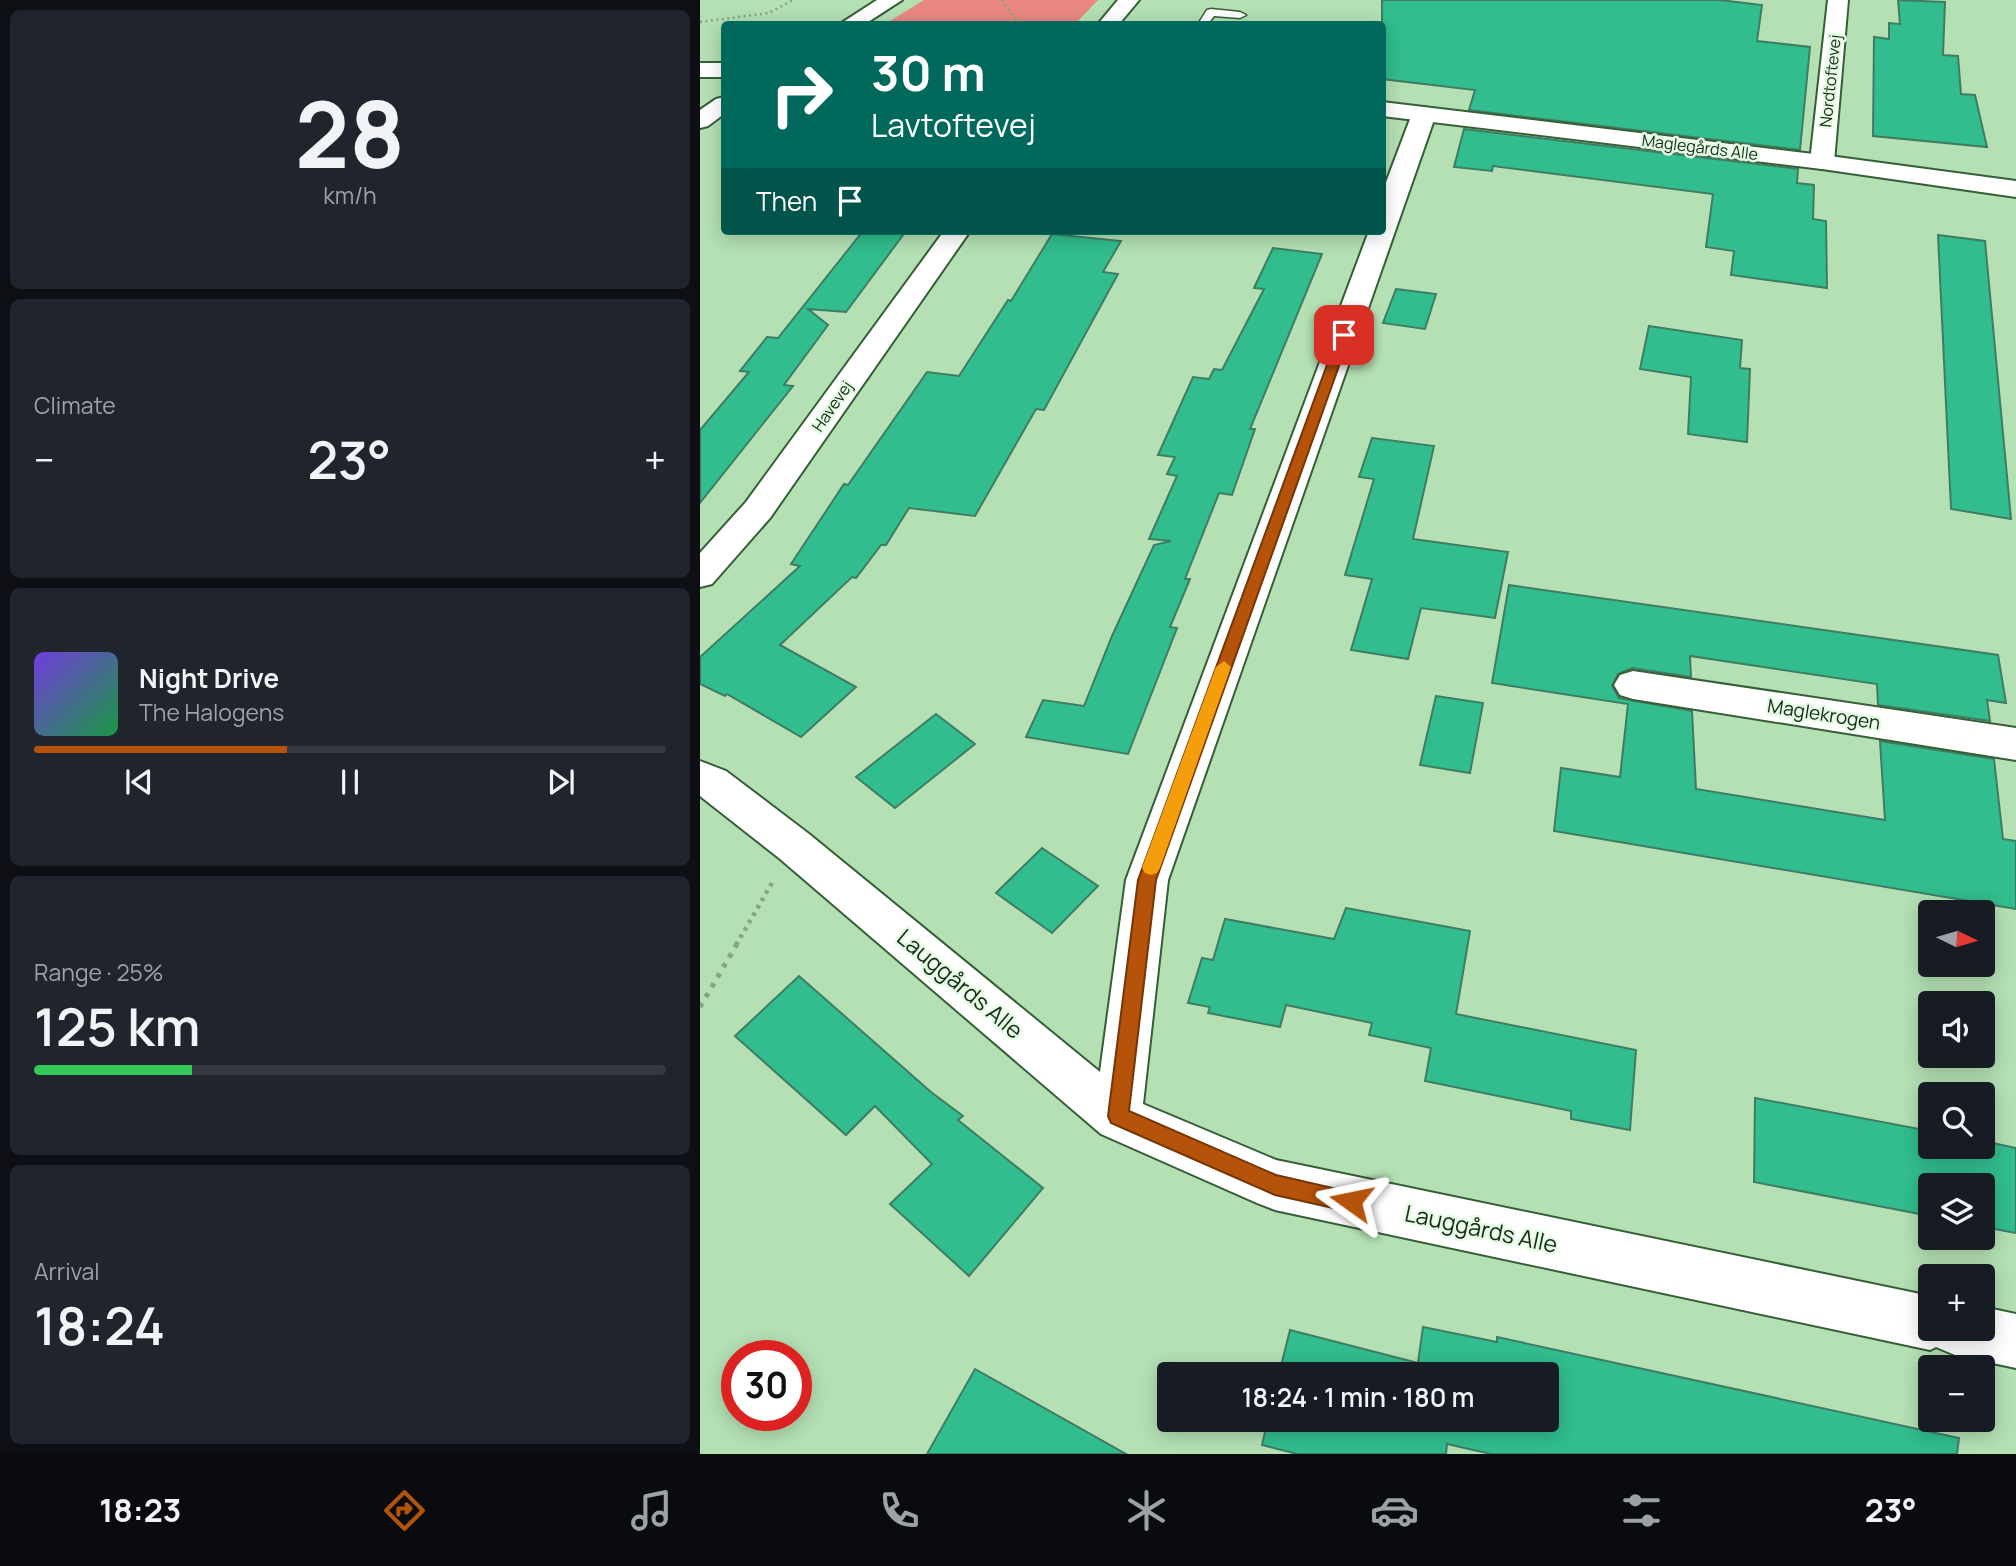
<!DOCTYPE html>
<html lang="en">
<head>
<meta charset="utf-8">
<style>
	body { margin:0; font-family:Manrope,sans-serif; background:#20242c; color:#f1f3f6; height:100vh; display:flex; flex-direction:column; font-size:26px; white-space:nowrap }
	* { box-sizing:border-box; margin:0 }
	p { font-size:23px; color:#9ea1a6 }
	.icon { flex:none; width:38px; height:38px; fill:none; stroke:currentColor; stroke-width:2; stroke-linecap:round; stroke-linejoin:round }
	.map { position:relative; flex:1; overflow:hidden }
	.side { display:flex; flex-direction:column; gap:10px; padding:10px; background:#0d0f14; width:700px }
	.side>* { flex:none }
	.top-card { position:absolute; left:21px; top:21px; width:665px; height:214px; border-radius:7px; box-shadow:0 4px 18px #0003; background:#00695c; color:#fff; overflow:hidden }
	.needle { width:46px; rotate:95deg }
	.controls { position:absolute; left:1218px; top:900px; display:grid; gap:14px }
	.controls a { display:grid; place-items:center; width:77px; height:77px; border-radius:7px; background:#171b24; box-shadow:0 4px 18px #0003; font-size:35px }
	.speed { position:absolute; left:21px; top:1340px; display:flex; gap:14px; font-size:35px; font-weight:700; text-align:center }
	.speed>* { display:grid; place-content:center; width:91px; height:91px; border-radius:50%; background:#171b24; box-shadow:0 4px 18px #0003; line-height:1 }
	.speed .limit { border:10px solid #d22; background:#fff; color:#111 }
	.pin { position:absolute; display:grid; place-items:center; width:60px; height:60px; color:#fff; margin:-30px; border-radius:14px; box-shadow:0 4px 10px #0006 }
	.me { position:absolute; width:77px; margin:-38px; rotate:282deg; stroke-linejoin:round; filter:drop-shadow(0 0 5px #0008) }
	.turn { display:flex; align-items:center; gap:24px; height:147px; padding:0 35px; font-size:32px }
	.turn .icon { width:91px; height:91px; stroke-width:2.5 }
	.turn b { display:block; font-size:49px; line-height:60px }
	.then { display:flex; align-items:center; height:66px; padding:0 35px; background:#0003; gap:14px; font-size:26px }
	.big { font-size:52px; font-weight:600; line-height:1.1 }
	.side .widget { flex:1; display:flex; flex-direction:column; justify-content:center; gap:10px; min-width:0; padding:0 24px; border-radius:10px; background:#20242c }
	.side .dial { align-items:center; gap:0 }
	.dial b { font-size:91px; line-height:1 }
	.song { display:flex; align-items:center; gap:21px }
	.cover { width:84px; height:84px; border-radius:10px; background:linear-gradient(135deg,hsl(260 70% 55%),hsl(140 70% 35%)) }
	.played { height:7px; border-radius:4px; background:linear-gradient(90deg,#b45309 40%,#363941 40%) }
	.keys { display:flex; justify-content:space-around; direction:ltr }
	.heat { display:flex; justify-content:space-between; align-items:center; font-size:38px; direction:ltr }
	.charge { height:10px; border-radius:5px; background:linear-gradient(90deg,#34c759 25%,#363941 0) }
	.trip { position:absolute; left:457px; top:1362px; width:402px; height:70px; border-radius:7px; background:#171b24; box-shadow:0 4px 18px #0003; font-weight:600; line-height:70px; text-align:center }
	.tab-bar { display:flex; height:112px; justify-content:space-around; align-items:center; background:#090b0e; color:#9ea1a6 }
	.tab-bar .icon { width:49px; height:49px }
	.tab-bar .selected { color:#b45309 }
	.tab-bar b { font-size:32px; color:#f1f3f6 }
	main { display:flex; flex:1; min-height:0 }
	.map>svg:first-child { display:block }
	.green { fill:#e98780 }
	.building { fill:#31bd8d; stroke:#3e7d63; stroke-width:2 }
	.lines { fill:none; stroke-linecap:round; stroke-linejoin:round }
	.service-casing { stroke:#365e37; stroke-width:3 }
	.minor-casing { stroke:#365e37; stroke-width:4 }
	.tertiary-casing { stroke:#365e37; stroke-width:4 }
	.path-far2 { stroke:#82a582; stroke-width:2.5; stroke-dasharray:2 3.5; stroke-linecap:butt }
	.path-far1 { stroke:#82a582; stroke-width:4.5; stroke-dasharray:3.5 5; stroke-linecap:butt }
	.path { stroke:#82a582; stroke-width:5; stroke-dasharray:4.5 7; stroke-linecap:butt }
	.service { fill:#fff; fill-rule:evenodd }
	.minor { fill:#fff; fill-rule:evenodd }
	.tertiary { fill:#fff; fill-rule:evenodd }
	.route { fill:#b45309; stroke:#753606; stroke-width:2 }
	.slow { fill:#f59e0b }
	.labels { text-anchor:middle; stroke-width:5; stroke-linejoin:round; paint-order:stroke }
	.far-street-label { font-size:16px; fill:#182918; stroke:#e4fbe4 }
	.street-label { font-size:19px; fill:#182918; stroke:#e4fbe4 }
	.near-street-label { font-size:23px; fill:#182918; stroke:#e4fbe4 }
</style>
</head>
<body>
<main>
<section class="side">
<div class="widget dial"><b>28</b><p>km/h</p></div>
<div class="widget"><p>Climate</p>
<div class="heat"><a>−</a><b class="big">23°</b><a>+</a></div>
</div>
<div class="widget">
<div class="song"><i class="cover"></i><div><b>Night Drive</b><p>The Halogens</p></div></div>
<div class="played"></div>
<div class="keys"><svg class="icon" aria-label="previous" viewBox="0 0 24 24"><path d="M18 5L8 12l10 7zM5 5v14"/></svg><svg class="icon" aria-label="pause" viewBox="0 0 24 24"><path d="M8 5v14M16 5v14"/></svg><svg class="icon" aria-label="next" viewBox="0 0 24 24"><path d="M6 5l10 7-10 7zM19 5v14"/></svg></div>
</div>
<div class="widget"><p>Range · 25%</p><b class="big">125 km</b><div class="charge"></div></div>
<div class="widget"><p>Arrival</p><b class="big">18:24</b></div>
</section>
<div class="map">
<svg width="1316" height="1454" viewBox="0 0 1316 1454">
	<rect width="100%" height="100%" fill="#b4e0b4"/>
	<polygon class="green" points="224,0 398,0 375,24 185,24"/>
	<g class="building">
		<polygon points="682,0 1020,0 1062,5 1057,41 1110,47 1100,150 769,110 775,90 682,79"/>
		<polygon points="1198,0 1245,2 1243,55 1258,56 1261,94 1275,95 1287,147 1173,136 1174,37 1189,39 1189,23 1200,24"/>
		<polygon points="764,129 1098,169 1097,183 1114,185 1113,219 1126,221 1127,288 1031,275 1034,251 1006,247 1013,194 793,166 792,171 754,167"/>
		<polygon points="163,231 206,231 146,312 108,309 128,325 84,385 93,386 0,503 0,430 49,372 40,371 67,337 78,338"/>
		<polygon points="352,234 421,241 403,272 418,274 344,410 336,409 275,516 209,508 186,545 181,545 156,578 152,577 80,645 156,687 101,737 27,694 25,696 0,684 0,657 100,566 91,564 144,484 148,485 227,372 259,376 308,300 311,301"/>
		<polygon points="1238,235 1285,241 1311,519 1251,509"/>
		<polygon points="573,248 622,254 550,429 555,429 532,495 519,493 485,579 490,579 470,627 477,628 428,754 326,737 343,700 384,706 412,636 454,545 471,541 449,539 477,476 467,474 475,457 458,455 493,377 509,379 514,369 522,370 564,289 554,288"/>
		<polygon points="696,289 736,294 725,329 683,323"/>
		<polygon points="949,326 1042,340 1040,368 1050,369 1047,442 988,434 991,377 940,369"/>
		<polygon points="672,438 734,446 713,539 808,552 795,618 721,608 708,659 651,650 672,579 645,575 674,479 659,477"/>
		<polygon points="809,585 1298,655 1306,703 1287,700 1290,721 1178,705 1177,684 990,656 991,677 932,668 918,674 912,686 919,698 992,711 996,789 1185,820 1180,741 1294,759 1303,839 1316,841 1316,909 854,831 861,768 920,777 928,704 792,683"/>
		<polygon points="736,696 783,703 770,773 720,765"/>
		<polygon points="236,714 275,744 195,808 156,777"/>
		<polygon points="342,848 398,886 352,933 296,893"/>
		<polygon points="646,908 770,931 756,1014 936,1050 930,1130 871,1119 871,1111 725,1081 731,1048 669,1035 672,1023 586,1005 580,1027 508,1013 510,1007 488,1003 502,958 513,960 525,919 634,939"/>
		<polygon points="99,976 231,1092 263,1116 258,1120 343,1188 269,1276 190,1204 232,1164 175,1106 146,1135 35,1036"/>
		<polygon points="1055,1098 1230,1131 1230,1146 1283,1146 1283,1141 1316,1148 1316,1233 1283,1227 1283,1185 1230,1185 1230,1216 1054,1182"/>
		<polygon points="723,1327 797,1342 797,1337 1259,1438 1257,1454 791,1454 747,1444 746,1454 597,1454 562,1445 568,1419 847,1419 847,1374 579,1374 590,1330 718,1363"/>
		<polygon points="275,1369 426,1454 227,1454"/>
	</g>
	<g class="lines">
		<g class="service-casing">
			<polygon id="service" points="511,9 540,12 546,15 540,18 514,16 508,24 498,24 507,10"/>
		</g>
		<g class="minor-casing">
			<g id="minor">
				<polygon points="418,0 439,0 419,24 398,24"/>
				<polygon points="1128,0 1148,0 1134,162 1131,167 1122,169 1113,167 1110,162"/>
				<polygon points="724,107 732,109 736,114 468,880 443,1104 576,1160 1230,1296 1230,1328 1283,1328 1283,1307 1316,1314 1316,1368 1255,1355 1236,1347 1230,1350 575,1210 557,1203 401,1134 79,858 0,796 0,761 26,771 109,834 400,1072 426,880 669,231 682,231 682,193 712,114 716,109"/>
				<polygon points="244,231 270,231 70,518 12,584 0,587 0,553 46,502"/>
				<polygon points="933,671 1316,728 1316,760 933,699 920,695 914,685 920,675"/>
			</g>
		</g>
		<g class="tertiary-casing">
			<g id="tertiary">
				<polygon points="177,0 202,0 165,24 140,24"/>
				<rect x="0" y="63" width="24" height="14"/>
				<polygon points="24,97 24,114 8,126 0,128 0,110 16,99"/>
				<polygon points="682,102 1122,155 1316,181 1316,197 1122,169 682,116"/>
			</g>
		</g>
		<g class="path-far2">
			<polyline points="302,0 319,24"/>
			<polyline points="0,22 69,13 93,0"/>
		</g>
		<polyline class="path-far1" points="36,945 72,883"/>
		<polyline class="path" points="0,1007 37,944"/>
		<use href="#service" class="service"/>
		<use href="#minor" class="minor"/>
		<use href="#tertiary" class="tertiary"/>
	</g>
	<polygon class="route" points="644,331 650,335 456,880 429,1111 576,1175 659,1194 662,1201 659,1209 651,1212 575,1195 411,1123 408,1116 438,880 638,335"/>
	<polygon class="slow" points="524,661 531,667 460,868 457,873 451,875 445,873 442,868 516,667"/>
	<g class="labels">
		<g class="far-street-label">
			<text transform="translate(1130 81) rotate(-84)" y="6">Nordtoftevej</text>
			<text transform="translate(1000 147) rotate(7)" y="6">Maglegårds Alle</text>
			<text transform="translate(132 406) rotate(-55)" y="6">Havevej</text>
		</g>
		<g class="street-label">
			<text transform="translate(1124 714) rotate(9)" y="7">Maglekrogen</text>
		</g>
		<g class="near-street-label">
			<text transform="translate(260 984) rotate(40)" y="8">Lauggårds Alle</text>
			<text transform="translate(781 1229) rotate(12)" y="8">Lauggårds Alle</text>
		</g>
	</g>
</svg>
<div class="controls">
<a><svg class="needle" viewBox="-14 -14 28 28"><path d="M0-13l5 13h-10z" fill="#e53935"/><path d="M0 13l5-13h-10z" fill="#9ea1a6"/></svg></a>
<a><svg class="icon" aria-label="sound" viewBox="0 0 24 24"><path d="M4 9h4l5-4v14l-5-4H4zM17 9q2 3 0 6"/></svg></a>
<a><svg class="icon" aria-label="search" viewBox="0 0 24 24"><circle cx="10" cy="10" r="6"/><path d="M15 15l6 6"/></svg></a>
<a><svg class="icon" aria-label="layers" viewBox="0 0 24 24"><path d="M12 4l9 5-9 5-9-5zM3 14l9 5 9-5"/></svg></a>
<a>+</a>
<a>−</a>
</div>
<div class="speed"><div class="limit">30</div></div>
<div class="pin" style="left:644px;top:335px;background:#d93025"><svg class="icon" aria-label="arrive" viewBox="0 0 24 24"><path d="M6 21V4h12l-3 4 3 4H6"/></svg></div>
<svg class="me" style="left:651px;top:1201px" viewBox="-20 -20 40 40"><path d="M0-17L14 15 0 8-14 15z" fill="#b45309" stroke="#fff" stroke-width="4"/></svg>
<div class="trip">18:24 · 1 min · 180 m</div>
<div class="top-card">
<div class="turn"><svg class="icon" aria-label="right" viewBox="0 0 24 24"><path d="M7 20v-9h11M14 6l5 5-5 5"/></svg><div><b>30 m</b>Lavtoftevej</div></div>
<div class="then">Then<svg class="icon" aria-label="arrive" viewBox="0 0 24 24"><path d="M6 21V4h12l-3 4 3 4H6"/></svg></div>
</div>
</div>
</main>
<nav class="tab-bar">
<b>18:23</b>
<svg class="icon selected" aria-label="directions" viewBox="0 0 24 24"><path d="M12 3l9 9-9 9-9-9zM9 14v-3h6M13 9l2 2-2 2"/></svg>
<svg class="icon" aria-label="music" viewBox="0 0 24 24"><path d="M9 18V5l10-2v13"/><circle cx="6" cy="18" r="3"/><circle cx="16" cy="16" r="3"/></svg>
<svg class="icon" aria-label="phone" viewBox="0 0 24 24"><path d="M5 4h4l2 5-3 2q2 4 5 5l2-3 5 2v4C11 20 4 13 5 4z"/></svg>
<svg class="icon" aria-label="climate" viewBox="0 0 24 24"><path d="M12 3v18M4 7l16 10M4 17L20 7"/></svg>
<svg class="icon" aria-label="car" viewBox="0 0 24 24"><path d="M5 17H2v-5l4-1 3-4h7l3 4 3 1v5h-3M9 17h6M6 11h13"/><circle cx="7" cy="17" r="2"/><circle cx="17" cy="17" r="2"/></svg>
<svg class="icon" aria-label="filters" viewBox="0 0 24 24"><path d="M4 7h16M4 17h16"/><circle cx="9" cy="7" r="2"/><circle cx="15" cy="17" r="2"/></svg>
<b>23°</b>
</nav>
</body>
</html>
